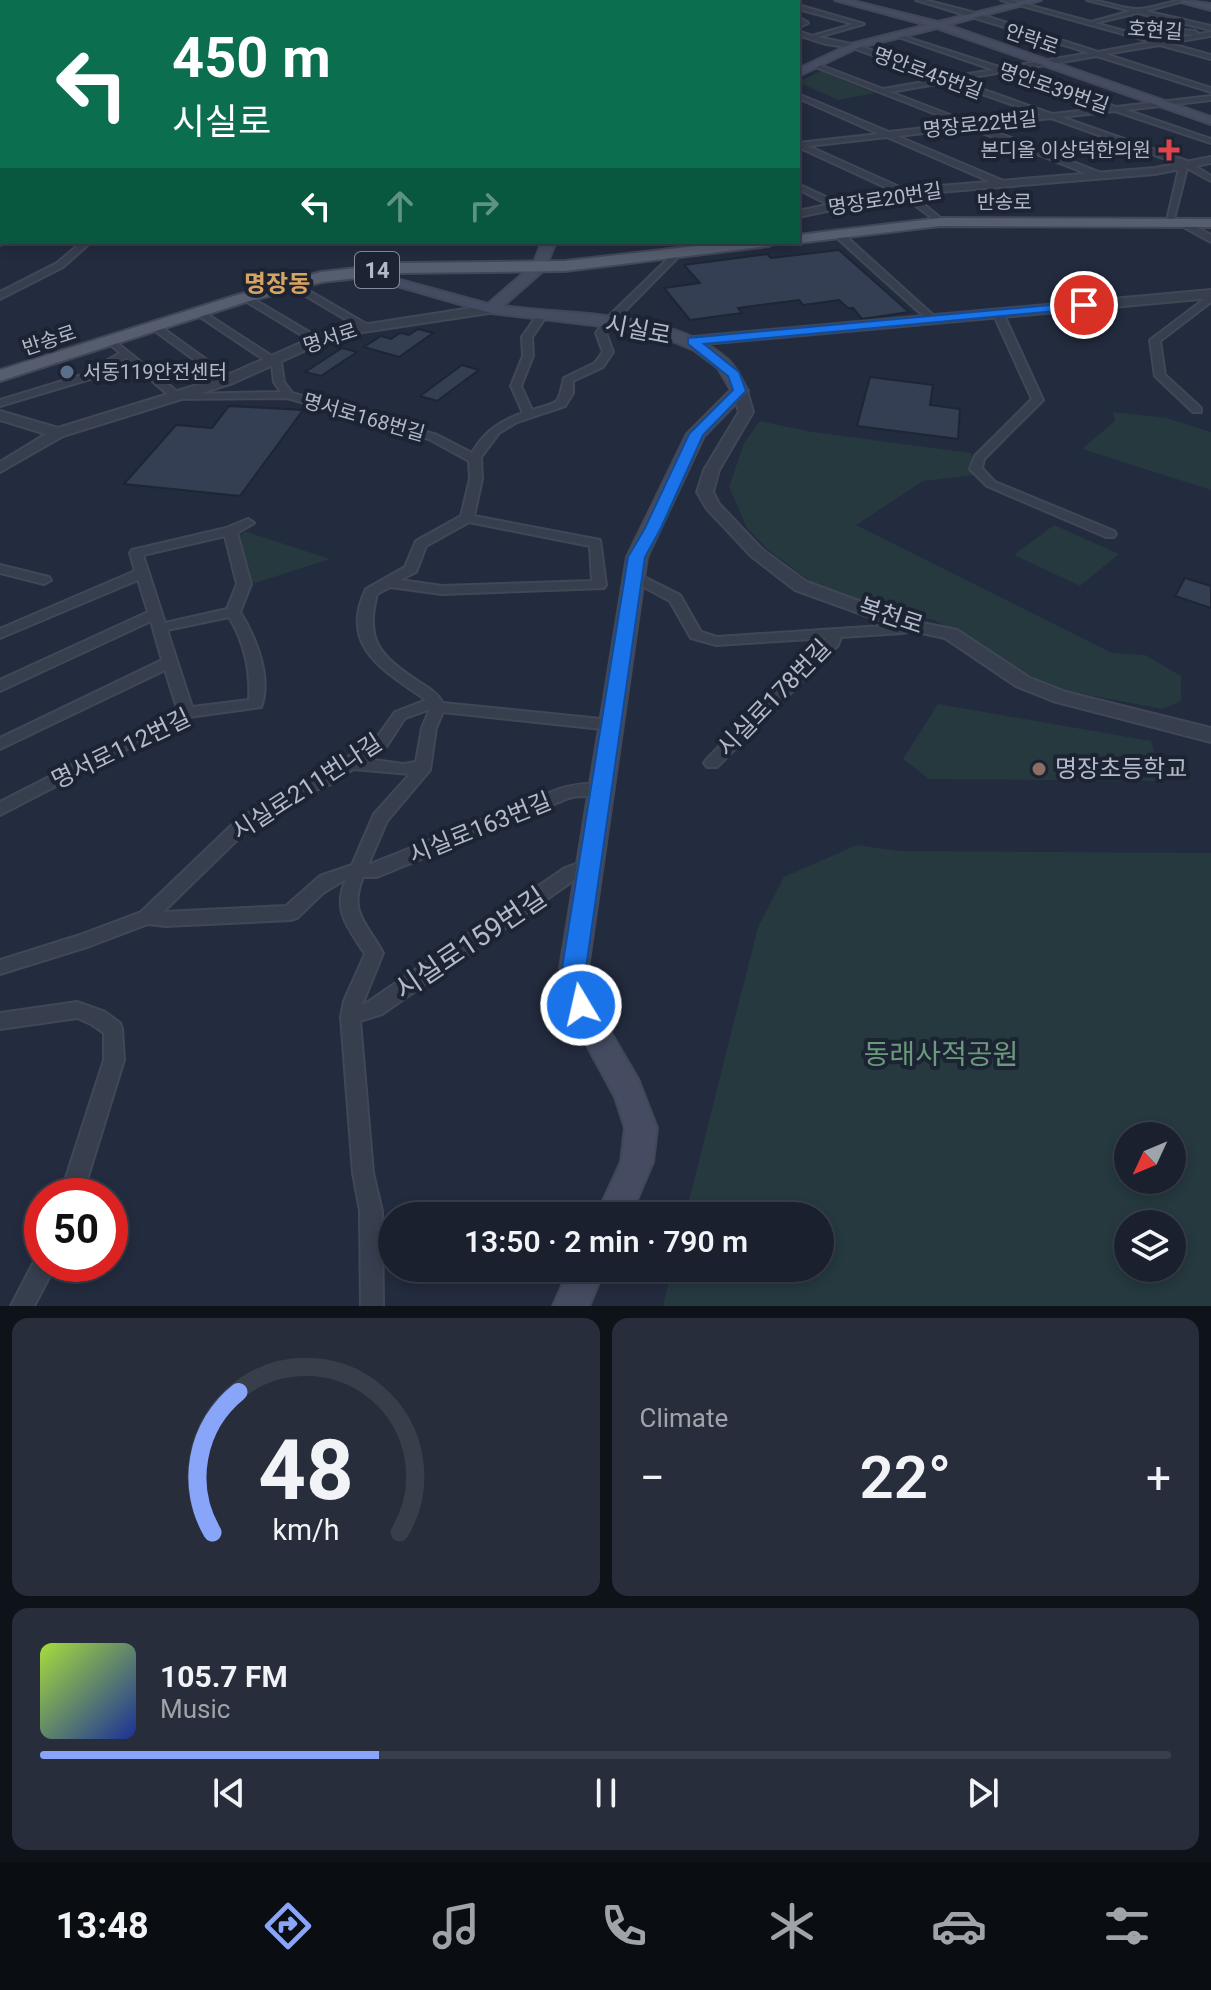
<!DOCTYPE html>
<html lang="en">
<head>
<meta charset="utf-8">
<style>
	body { margin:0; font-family:Roboto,"Noto Sans KR",sans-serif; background:#272d3a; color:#f1f3f6; height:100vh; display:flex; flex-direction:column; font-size:30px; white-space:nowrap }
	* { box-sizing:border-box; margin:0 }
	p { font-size:26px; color:#9fa3aa }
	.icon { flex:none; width:44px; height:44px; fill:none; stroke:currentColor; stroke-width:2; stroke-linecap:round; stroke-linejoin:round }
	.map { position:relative; height:1306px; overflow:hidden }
	.panel { display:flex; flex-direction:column; gap:12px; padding:12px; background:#0e1219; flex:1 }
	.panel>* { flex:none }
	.banner { position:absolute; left:0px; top:0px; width:800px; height:244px; box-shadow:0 4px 12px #0003,0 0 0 2px #383e4a; background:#0b6e4f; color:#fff; overflow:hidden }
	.needle { width:52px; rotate:226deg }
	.controls { position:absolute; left:1114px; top:1122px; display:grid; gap:16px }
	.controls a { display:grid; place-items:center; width:72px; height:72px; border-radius:50%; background:#1a202e; box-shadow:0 4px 12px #0003,0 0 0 2px #383e4a; font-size:40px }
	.speed { position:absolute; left:24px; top:1178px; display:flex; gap:16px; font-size:40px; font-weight:700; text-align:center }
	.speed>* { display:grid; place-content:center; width:104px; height:104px; border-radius:50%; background:#1a202e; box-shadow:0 4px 12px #0003,0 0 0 2px #383e4a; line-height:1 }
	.speed .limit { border:12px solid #d22; background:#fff; color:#111 }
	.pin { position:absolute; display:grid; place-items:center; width:68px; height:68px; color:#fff; margin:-34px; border:4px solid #fff; border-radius:50%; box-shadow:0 2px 8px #0007 }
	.me { position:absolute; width:88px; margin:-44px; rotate:351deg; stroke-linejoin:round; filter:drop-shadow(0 0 6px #0008) }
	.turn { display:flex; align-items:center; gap:28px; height:168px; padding:0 40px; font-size:36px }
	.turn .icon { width:104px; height:104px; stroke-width:2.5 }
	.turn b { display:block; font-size:56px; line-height:68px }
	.lanes { display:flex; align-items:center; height:76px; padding:0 40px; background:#0003; justify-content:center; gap:40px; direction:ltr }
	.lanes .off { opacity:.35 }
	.big { font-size:60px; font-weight:600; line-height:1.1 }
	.panel .card { flex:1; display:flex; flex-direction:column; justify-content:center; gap:12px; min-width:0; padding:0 28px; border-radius:16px; background:#272d3a }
	.panel .dial { align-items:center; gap:0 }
	.dial svg { height:208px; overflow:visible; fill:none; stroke:#383e4a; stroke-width:7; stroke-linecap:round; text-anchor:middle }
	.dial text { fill:#f1f3f6; stroke:none }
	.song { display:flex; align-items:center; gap:24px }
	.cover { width:96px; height:96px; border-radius:12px; background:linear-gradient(135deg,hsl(80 70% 55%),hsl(230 70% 35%)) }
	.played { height:8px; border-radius:4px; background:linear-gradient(90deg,#88a5fa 30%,#383e4a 30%) }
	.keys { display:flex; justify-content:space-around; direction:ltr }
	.heat { display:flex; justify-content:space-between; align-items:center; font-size:44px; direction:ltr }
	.panel .tiles { flex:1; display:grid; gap:12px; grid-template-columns:1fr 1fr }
	.card:last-child { grid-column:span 2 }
	.trip { position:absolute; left:378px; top:1202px; width:456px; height:80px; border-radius:40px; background:#1a202e; box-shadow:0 4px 12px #0003,0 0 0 2px #383e4a; font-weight:600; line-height:80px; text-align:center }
	.menu { display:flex; height:128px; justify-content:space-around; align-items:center; background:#0a0d12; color:#9fa3aa }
	.menu .icon { width:56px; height:56px }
	.menu .on { color:#88a5fa }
	.menu b { font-size:36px; color:#f1f3f6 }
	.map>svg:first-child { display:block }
	.green { fill:#25393f; fill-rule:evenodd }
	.building { fill:#353f54; stroke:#1e2535; stroke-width:2 }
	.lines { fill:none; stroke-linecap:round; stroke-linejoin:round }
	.minor-casing { stroke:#404757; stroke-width:4 }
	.tertiary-casing { stroke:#404757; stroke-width:4 }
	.secondary-casing { stroke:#404757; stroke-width:4 }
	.primary-casing { stroke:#404757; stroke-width:4 }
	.minor { fill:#373e4e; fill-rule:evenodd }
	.tertiary { fill:#373e4e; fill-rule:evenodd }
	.secondary { fill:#454c61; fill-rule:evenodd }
	.primary { fill:#555d6e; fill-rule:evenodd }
	.route { fill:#1a73e8; stroke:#114b97; stroke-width:2 }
	.health-dot { fill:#e0444e; stroke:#1c2333; stroke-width:3 }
	.service-dot { fill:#5c6f8a; stroke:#1c2333; stroke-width:3 }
	.education-dot { fill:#8d6e63; stroke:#1c2333; stroke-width:3 }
	.labels { text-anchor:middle; stroke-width:8; stroke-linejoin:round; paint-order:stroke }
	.far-street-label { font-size:20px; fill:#b3b9c9; stroke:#1c2333 }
	.far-poi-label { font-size:20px; fill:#b3b9c9; stroke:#1c2333; text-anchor:end }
	.shield { fill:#1c2333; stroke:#868c9c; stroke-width:2 }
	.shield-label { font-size:22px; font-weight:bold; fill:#b3b9c9 }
	.far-quarter-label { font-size:24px; font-weight:bold; fill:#d7a361; stroke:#1c2333 }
	.street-label { font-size:24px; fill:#b3b9c9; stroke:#1c2333 }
	.poi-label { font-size:24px; fill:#b3b9c9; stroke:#1c2333; text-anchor:start }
	.near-street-label { font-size:28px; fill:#b3b9c9; stroke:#1c2333 }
	.near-park-label { font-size:28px; fill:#6a9a7b; stroke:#1c2333 }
</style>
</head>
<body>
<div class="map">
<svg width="1211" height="1306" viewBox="0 0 1211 1306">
	<rect width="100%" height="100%" fill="#232b3e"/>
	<g class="green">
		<polygon points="821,71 875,93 838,100 798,82"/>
		<polygon points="1113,412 1167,418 1211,432 1211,490 1082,449 1115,421"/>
		<polygon points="760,421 812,432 971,453 975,475 923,481 856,525 1112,653 1145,655 1181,676 1181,701 1162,709 1052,688 934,620 884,609 814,584 767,549 747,528 729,487 744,443"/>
		<polygon points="1054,525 1119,554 1080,586 1014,555"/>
		<polygon points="245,532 247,532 330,559 255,583 247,579 238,536"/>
		<polygon points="938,704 1151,741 1162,781 929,779 903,759"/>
		<path d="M857 845 899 851 1211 853V1306H663L672 1268H820V1216H685L758 927 784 877ZM1128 1136H1172V1180H1128ZM1128 1224H1172V1268H1128Z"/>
	</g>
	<g class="building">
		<polygon points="839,250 909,312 862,319 853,308 848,308 839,300 803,305 799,300 738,308 742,313 690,320 664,288 700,283 684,265 767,254 771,258"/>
		<polygon points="418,329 433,333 399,357 364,347 381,336 391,339 400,333 409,335"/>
		<polygon points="342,348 357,352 321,376 305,372"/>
		<polygon points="462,365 479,370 437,401 420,396"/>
		<polygon points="870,377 933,385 930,405 960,409 958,439 857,426"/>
		<polygon points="229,406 303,410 240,496 124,484 176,425 212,428"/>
		<polygon points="1185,578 1211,586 1211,608 1175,596"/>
	</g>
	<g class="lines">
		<g class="minor-casing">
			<g id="minor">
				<polygon points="168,0 175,0 166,2"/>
				<path d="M916 0H925L979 14 1098 52 1152 42 1001 0H1010L1091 22 1131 11 1087 0C1105 0 1123 10 1140 9 1156 8 1171 0 1187 0L1145 11 1211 26V30L1138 13 1095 23 1160 41 1211 32V36L1168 43 1211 55V59L1160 45 1105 54 1211 88V92L1097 56 1010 71 1116 107 1211 96V100L1126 110 1211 139V143L1115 111 1061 117 1187 161 1211 176V181L1187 168 1173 223 1166 225 1180 164 1051 118 980 126 1104 174V178H1098L970 128 897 136 1006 182V186H1000L887 137 808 146 906 190 943 220 944 222 940 224 900 194 798 147V143L879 134 798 98V94L889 132 961 124 813 66V64H817L883 89 941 79 853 48 826 44 798 35V31L812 36 854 24 798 9V5L864 24 818 37 856 45 949 77 994 70 896 36V34L1002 68 1090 53ZM1002 72 1106 108 1052 114 956 80ZM948 82 1042 115 971 123 890 92Z"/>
				<polygon points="798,17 807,22 808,23 798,28 798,24 801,23"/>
				<polygon points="1136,26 1195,31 1198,33 1195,35 1134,29"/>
				<polygon points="2,41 2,45 0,46 0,42"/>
				<polygon points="798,184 841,204 842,206 835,208 798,189"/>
				<polygon points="1180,221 1186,221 1211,235 1211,242 1180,225"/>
				<polygon points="835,232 841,232 935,317 935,321 929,321 835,236"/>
				<polygon points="2,238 2,242 6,242 0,245"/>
				<polygon points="82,242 91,242 63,267 0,299 0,292 57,263"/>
				<path d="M677 250 681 253 680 255 611 325 606 333 613 352 603 367 573 381V393L565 406 517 422 499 433 481 457 482 479 474 516 600 540 606 585 604 588 442 594 390 587 377 594C364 642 381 656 419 682 429 688 437 693 443 703L611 720 618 725 611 730 443 712 436 728 430 770 387 821 368 865 559 789C576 784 590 782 607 786L609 790 607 794C594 798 582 794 569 798L377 877H363C348 913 367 923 383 953L362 1005 368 1002 565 868 589 859 595 861 597 865 595 869 577 878 382 1014 360 1021 373 1173 382 1211 383 1306H361L360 1211 353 1173 341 1017 344 1001 365 954C348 927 332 911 346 879L323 893 297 918 291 920 165 926 148 924 90 946 0 974V960L80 935 141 912 233 824 277 792 317 777 376 739 395 712 426 700C385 671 338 647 366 589L405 567 416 541 461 516 470 479 469 461 429 439 287 398 173 399 126 358 90 379 0 406V400L82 375 120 353 105 340 110 337 180 394 281 392 274 382 272 365 196 314 194 312 199 309 281 362 284 382 292 393 437 435 472 453C484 432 500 421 523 413L511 386 523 356 522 337 539 313 547 315 532 337 533 356 521 386 532 410C560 401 558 406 564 378L595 363 603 352 596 333 604 321ZM469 522 590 546 592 581 442 586 400 580 416 572 426 546ZM430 709 422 728 416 762 403 764 367 759 386 747 405 718ZM353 769 410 774 374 814 352 865 320 876 286 906 163 912 245 832 289 800 329 785Z"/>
				<polygon points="292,281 368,325 370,327 362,329 289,286 287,284"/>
				<polygon points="245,294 319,338 321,340 313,342 242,299 240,297"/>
				<polygon points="1211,294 1211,302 1160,341 1165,375 1201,408 1201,412 1193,412 1155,376 1150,340"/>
				<polygon points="998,310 1003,313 1043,400 984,459 982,468 995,482 1114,531 1116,534 1114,537 1106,537 987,486 970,469 975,456 1032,399 993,313"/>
				<polygon points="151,324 157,324 232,378 232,382 224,382 151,328"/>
				<path d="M248 519 254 523 237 533 251 584 240 612C256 637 272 678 261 707L189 717 0 815V802L178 711 165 670 0 749V738L162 660 151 621 0 691V680L148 612 138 580 0 638V629L135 571 130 553 132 550 226 528ZM225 536 237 584 227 609 165 623 143 555ZM229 617C244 641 251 671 249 700L192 707 167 630Z"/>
				<polygon points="0,565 49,577 51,580 44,584 0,573"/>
				<polygon points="634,572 680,595 701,632 717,637 896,625 899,620 904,619 911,623 907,632 902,633 841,637 838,645 717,767 707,767 704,763 707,759 827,638 716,645 691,638 670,601 629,579 628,576 629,573"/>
				<polygon points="77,1002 105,1012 120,1023 122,1029 124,1060 82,1196 60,1196 104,1060 104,1033 91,1024 77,1018 0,1029 0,1013"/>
				<polygon points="42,1254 42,1264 56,1264 34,1306 11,1306 37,1256"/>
			</g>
		</g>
		<g class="tertiary-casing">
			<g id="tertiary">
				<polygon points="1211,157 1211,163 1155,174 903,195 798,217 798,211 903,189 1155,168"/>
				<polygon points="1211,290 1211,298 693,345 687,341 693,337"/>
				<polygon points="491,305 497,309 495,312 337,336 233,383 63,436 0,472 0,462 46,434 0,420 0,411 58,428 223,377 330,330"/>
				<polygon points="740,387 747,391 753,412 719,470 713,492 719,504 763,550 807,582 913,621 957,630 1030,678 1066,692 1211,728 1211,742 1053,701 1016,686 945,638 903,629 795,590 751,556 707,509 697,492 704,470 739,412 733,391"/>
			</g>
		</g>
		<g class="secondary-casing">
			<g id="secondary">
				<polygon points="134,0 145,0 146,2 135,2"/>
				<polygon points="835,0 849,0 938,22 1027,0 1041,0 947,25 1211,117 1211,124 937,28 857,48 798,76 798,69 851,44 927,25"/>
				<polygon points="1180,0 1211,4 1211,10 1181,2"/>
				<path d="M542 242H556L544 270 503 306C573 316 673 310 728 360 737 368 742 381 748 391L704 436 647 557 588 968 598 1011 638 1079 657 1128 653 1162 630 1216H596L621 1162 625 1128 615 1097 569 1012 560 968 627 557 687 434 731 390 718 368 694 350 663 337 594 325 491 313 349 272 356 268 488 304 533 265Z"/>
				<polygon points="570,1268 605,1268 589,1306 553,1306"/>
			</g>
		</g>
		<g class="primary-casing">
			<g id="primary">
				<polygon points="940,218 1211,219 1211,227 940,226 798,243 793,242 798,242 798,235"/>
				<polygon points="731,242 776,242 769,246 565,271 401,273 322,282 246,302 0,381 0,370 234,296 321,272 401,263 565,261"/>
			</g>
		</g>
		<use href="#minor" class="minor"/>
		<use href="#tertiary" class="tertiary"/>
		<use href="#secondary" class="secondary"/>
		<use href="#primary" class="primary"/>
	</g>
	<polygon class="route" points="1084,302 1088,303 1088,308 704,344 739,372 746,391 703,435 661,528 645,557 586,968 593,1005 589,1012 581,1015 572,1012 562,968 628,557 645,528 689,434 733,390 728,376 688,344 688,338"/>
	<path class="health-dot" d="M1165 138h8v8h8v8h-8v8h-8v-8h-8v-8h8z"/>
	<circle class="service-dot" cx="67" cy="372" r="8"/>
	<circle class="education-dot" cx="1039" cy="769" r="8"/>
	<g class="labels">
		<g class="far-street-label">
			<text transform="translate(1155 30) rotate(4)" y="7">호현길</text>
			<text transform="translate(1032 39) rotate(19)" y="7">안락로</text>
			<text transform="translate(928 73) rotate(20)" y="7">명안로45번길</text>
			<text transform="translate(1054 88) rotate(19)" y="7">명안로39번길</text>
			<text transform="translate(980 124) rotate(-6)" y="7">명장로22번길</text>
			<text transform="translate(885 199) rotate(-9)" y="7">명장로20번길</text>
			<text x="1004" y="209">반송로</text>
			<text transform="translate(330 338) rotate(-18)" y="7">명서로</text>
			<text transform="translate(49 340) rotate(-18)" y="7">반송로</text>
			<text transform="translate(364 417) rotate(16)" y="7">명서로168번길</text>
		</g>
		<g class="far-poi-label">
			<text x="1151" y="157">본디올 이상덕한의원</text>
			<text x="83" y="379" text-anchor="start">서동119안전센터</text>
		</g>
		<rect class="shield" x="355" y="252" width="44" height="36" rx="6"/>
		<g class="shield-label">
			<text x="377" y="278">14</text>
		</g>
		<g class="far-quarter-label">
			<text x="277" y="292">명장동</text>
		</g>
		<g class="street-label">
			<text transform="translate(638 330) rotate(11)" y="8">시실로</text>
			<text transform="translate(891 616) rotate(18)" y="8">복천로</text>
			<text transform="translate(774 698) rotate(-46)" y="8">시실로178번길</text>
			<text transform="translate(121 749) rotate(-26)" y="8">명서로112번길</text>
			<text transform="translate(307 787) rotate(-33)" y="8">시실로211번나길</text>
			<text transform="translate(480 828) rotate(-22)" y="8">시실로163번길</text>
		</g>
		<g class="poi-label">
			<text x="1055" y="777">명장초등학교</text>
		</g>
		<g class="near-street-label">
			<text transform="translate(470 943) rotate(-34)" y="10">시실로159번길</text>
		</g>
		<g class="near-park-label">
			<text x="941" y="1064">동래사적공원</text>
		</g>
	</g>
</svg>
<div class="controls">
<a><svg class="needle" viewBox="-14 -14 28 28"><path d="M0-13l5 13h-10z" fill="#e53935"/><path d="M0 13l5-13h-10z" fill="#9fa3aa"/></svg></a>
<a><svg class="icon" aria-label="layers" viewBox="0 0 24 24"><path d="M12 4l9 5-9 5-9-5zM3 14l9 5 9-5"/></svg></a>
</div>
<div class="speed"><div class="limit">50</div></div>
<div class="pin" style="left:1084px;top:305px;background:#d93025"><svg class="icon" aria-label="arrive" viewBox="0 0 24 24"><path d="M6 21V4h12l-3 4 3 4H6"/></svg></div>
<svg class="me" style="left:581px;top:1005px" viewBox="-20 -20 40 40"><circle r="17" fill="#1a73e8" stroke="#fff" stroke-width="3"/><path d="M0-11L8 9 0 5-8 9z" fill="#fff"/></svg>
<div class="trip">13:50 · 2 min · 790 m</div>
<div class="banner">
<div class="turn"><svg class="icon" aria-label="left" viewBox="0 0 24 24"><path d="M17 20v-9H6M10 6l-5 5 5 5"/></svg><div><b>450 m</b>시실로</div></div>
<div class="lanes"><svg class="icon" aria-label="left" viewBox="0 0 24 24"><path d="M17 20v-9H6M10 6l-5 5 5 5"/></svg><svg class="icon off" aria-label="ahead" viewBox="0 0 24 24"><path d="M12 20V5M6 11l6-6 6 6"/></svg><svg class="icon off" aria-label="right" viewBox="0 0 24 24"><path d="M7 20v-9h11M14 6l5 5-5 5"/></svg></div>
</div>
</div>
<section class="panel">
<div class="tiles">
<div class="card dial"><svg viewBox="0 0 100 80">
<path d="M14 69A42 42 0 1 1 86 69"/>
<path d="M14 69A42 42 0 0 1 24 15" stroke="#88a5fa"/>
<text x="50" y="56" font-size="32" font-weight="700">48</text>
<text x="50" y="72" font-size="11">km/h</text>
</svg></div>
<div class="card"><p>Climate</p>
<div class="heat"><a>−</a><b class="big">22°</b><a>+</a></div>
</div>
<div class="card">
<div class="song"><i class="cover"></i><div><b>105.7 FM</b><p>Music</p></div></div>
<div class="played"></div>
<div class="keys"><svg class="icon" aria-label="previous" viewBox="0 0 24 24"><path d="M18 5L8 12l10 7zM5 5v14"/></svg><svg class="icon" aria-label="pause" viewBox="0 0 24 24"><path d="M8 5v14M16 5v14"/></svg><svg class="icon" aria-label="next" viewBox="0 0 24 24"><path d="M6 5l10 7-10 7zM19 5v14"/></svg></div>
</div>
</div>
</section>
<nav class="menu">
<b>13:48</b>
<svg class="icon on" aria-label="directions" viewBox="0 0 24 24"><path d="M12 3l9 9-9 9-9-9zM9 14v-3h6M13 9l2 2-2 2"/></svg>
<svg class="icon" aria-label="music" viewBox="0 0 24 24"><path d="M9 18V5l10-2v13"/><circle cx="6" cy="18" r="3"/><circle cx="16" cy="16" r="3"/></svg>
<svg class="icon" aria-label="phone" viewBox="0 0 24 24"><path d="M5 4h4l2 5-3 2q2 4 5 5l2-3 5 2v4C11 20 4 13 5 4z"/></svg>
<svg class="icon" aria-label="climate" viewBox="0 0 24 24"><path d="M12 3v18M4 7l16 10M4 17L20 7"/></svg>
<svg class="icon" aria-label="car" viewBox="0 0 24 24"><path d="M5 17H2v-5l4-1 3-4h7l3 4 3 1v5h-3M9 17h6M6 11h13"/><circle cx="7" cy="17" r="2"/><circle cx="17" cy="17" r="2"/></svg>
<svg class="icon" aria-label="filters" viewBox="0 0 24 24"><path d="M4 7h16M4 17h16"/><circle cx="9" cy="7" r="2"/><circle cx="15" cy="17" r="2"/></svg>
</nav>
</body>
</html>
